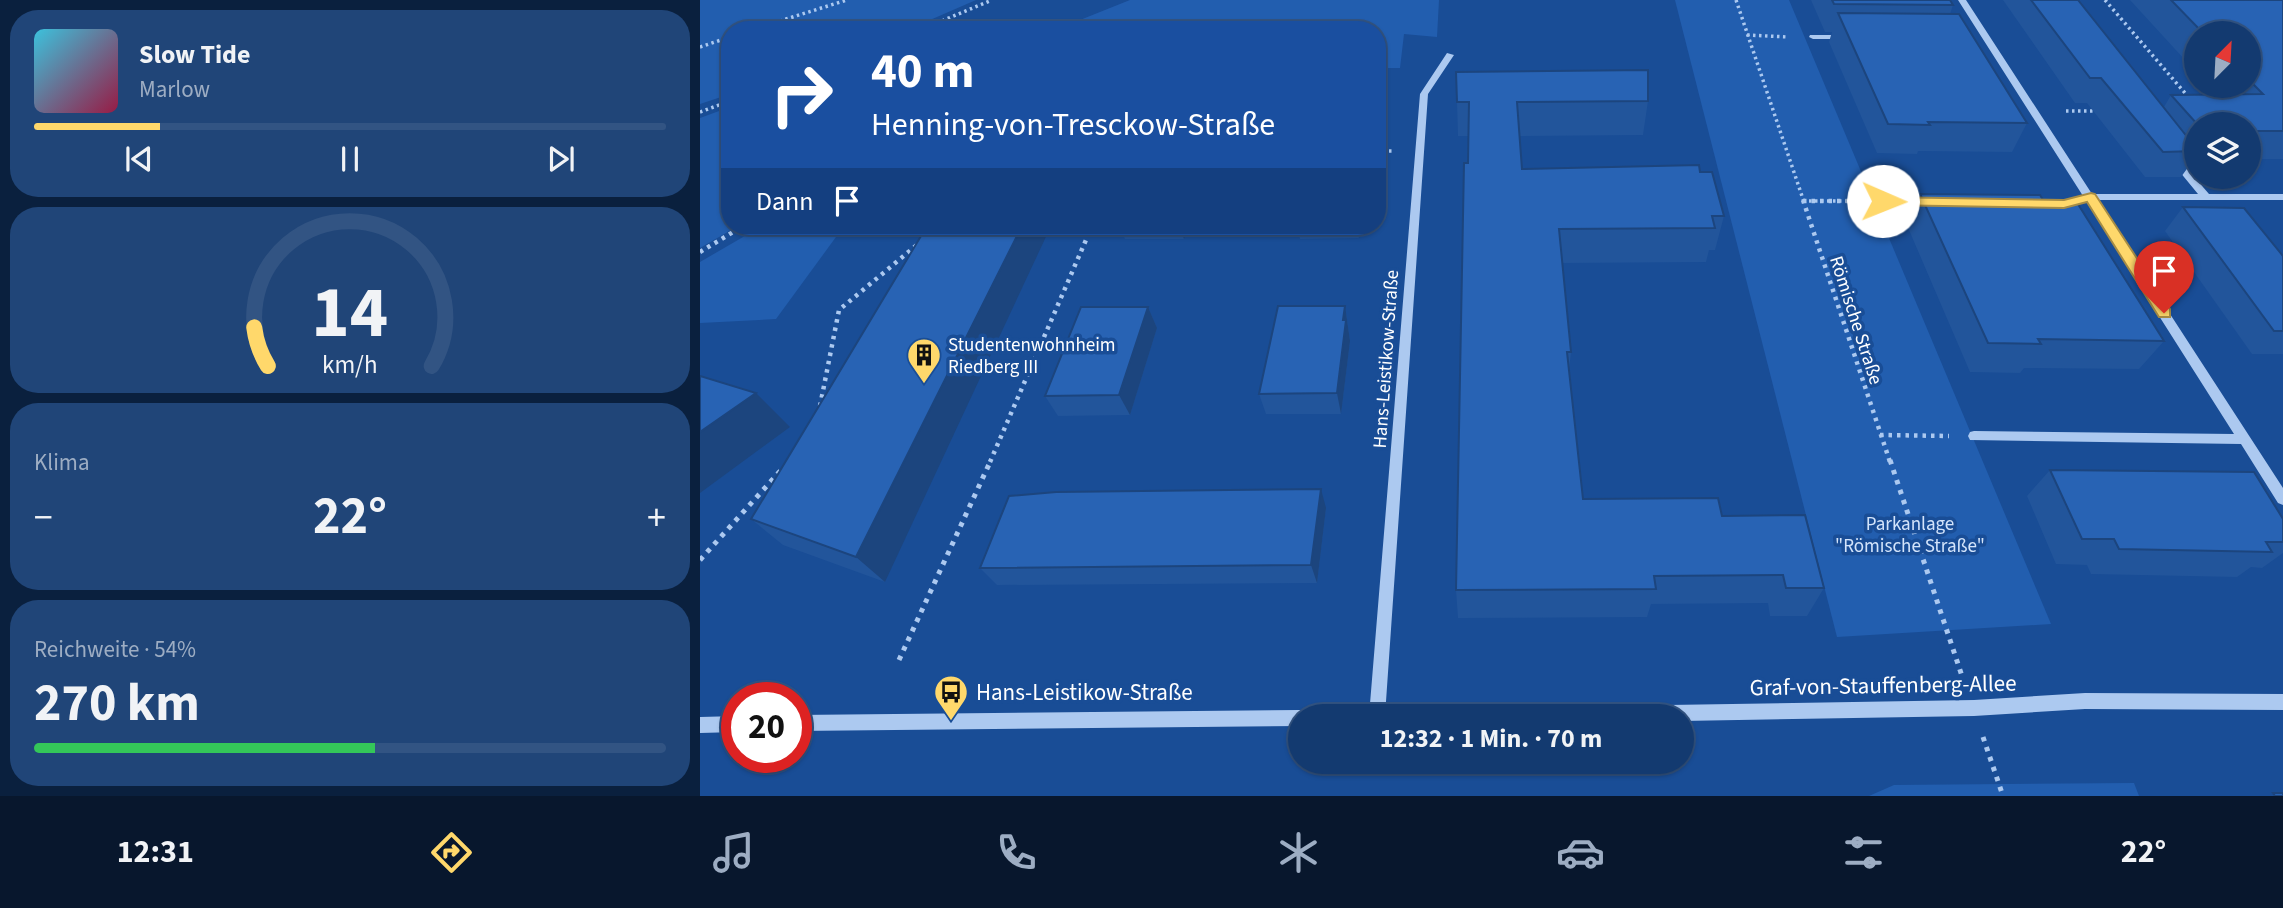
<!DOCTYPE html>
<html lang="de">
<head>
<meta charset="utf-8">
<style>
	body { margin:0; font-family:"Source Sans 3",sans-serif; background:#204578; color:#f1f3f6; height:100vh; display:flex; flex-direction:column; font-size:26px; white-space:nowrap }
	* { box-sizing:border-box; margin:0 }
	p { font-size:23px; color:#9dadc3 }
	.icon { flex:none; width:38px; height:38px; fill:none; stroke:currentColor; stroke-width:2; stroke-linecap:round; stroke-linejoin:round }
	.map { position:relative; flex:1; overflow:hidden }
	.details { display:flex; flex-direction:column; gap:10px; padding:10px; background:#0a203e; width:700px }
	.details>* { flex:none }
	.top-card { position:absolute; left:21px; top:21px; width:665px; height:214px; border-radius:28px; box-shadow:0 2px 5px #0004,0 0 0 2px #325483; background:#1a4fa0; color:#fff; overflow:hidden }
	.needle { width:46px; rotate:24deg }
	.controls { position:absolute; left:1484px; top:21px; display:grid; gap:14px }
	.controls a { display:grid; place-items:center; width:77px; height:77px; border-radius:50%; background:#133a70; box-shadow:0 2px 5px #0004,0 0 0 2px #325483; font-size:35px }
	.speed { position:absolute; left:21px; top:682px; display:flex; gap:14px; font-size:35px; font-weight:700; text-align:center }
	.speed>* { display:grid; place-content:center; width:91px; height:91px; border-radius:50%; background:#133a70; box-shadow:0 2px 5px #0004,0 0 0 2px #325483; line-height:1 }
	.speed .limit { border:10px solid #d22; background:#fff; color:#111 }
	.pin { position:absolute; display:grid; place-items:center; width:60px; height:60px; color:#fff; margin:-72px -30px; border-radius:50% 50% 50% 0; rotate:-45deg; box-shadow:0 0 7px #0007 }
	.pin .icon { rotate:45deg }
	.me { position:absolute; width:77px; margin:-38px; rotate:91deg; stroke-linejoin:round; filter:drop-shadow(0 0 5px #0008) }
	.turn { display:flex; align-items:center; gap:24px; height:147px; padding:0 35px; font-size:32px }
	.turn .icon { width:91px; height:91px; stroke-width:2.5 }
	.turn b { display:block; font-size:49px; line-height:60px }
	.then { display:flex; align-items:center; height:66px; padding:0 35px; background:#0003; gap:14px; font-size:26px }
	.big { font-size:52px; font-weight:700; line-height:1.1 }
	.details .tile { flex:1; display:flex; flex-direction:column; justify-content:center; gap:10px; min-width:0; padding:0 24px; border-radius:28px; background:#204578 }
	.details .dial { align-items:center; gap:0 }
	.dial svg { height:182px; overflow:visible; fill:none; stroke:#325483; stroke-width:7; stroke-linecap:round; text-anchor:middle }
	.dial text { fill:#f1f3f6; stroke:none }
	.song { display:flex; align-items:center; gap:21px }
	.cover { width:84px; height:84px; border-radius:10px; background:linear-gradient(135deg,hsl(190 70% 55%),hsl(340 70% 35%)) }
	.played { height:7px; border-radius:4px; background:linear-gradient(90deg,#ffd86b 20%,#325483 20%) }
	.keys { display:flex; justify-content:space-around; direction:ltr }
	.heat { display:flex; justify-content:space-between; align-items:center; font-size:38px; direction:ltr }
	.charge { height:10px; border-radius:5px; background:linear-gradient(90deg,#34c759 54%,#325483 0) }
	.trip { position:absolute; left:588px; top:704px; width:406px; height:70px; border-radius:35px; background:#133a70; box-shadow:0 2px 5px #0004,0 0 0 2px #325483; font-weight:700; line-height:70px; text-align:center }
	.tab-bar { display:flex; height:112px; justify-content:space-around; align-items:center; background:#08172d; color:#9dadc3 }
	.tab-bar .icon { width:49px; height:49px }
	.tab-bar .active { color:#ffd86b }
	.tab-bar b { font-size:32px; color:#f1f3f6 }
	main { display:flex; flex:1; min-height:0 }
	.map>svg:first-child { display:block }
	.green { fill:#225eaf }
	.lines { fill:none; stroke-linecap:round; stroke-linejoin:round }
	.path-far2 { stroke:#acc9f0; stroke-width:3.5; stroke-dasharray:2.5 3.5; stroke-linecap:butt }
	.path-far1 { stroke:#acc9f0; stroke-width:4.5; stroke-dasharray:3.5 5; stroke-linecap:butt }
	.path { stroke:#acc9f0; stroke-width:5; stroke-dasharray:4.5 6; stroke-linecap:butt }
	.minor { fill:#acc9f0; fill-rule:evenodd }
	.wall { fill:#22559b }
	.shaded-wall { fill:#1c457e }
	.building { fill:#2863b4; stroke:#1c457e; stroke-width:2 }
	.route { fill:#ffd86b; stroke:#a68c46; stroke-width:2 }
	.labels { text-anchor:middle; stroke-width:7; stroke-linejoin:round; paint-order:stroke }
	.street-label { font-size:19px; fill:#fff; stroke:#194d96 }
	.poi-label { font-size:19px; fill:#fff; stroke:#194d96; text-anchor:start }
	.park-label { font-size:19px; fill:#d3e4fb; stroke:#194d96 }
	.near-street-label { font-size:23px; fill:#fff; stroke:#194d96 }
	.near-poi-label { font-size:23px; fill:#fff; stroke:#194d96; text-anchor:start }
</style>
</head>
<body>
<main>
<section class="details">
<div class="tile">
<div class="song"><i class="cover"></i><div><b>Slow Tide</b><p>Marlow</p></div></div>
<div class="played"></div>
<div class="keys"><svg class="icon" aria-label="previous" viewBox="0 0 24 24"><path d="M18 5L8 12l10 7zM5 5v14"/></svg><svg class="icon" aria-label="pause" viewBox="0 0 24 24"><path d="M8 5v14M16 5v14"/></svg><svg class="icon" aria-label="next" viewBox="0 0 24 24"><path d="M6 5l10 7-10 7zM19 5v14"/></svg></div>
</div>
<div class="tile dial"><svg viewBox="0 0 100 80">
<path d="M14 69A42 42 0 1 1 86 69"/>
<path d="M14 69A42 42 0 0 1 8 52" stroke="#ffd86b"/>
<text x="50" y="56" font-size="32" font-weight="700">14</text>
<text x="50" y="72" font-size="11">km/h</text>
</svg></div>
<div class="tile"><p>Klima</p>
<div class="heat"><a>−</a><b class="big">22°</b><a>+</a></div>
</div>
<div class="tile"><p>Reichweite · 54%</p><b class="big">270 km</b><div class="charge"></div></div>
</section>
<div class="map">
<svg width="1583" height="796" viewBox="0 0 1583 796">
	<rect width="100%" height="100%" fill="#194d96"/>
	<g class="green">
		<polygon points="0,0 276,0 207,30 30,30 30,94 0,104"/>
		<polygon points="430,0 739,0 737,37 704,34 700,68 677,68 677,30 355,30"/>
		<polygon points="975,0 1089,0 1351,624 1137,637"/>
		<polygon points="30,107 30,226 38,226 0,248 0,118"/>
		<polygon points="62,226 144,226 76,319 0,323 0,262"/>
		<polygon points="1434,783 1439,796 1169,796 1194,785"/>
	</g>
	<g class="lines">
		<g class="path-far2">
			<polyline points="1036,0 1104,202"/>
			<polyline points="1405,0 1491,100"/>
			<polyline points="51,30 147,0"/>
			<polyline points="220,30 292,0"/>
			<polyline points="1047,35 1088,37"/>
			<polyline points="0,47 30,37"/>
			<polyline points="1366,111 1399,111"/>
			<polyline points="0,112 30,101"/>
			<polyline points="677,151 694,151"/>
			<polyline points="1103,201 1158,201"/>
		</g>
		<g class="path-far1">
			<polyline points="1103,200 1190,462"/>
			<polyline points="1103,201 1158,201"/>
			<polyline points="0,252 43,226"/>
			<polyline points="120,406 139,310 218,244"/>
			<polyline points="1180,435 1249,436"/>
			<polyline points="290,462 392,226"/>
		</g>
		<g class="path">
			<polyline points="1190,460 1263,679"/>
			<polyline points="0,560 82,469"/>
			<polyline points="199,660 291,460"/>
			<polyline points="1283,737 1303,796"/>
		</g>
		<g class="minor">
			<polygon points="1258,0 1266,0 1392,194 1498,194 1470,160 1475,157 1478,158 1509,194 1583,194 1583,200 1396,200 1583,488 1583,505 1578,503 1541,444 1270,440 1268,436 1270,432 1274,431 1534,434 1386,201 1360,207 1355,204 1356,202 1383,196"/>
			<polygon points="1110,35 1145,35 1149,37 1145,39 1113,39 1109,37"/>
			<polygon points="747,53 754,55 728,94 685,716 669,716 720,94"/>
			<polygon points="1183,198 1234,199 1239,202 1234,205 1179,203 1178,201"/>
			<polygon points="1385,693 1583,694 1583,710 1385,709 1274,716 982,721 982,716 776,716 778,710 784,708 1274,700"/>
			<polygon points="600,710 606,712 607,716 600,716 600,726 96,731 96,715"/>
			<polygon points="37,716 37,732 0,733 0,717"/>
		</g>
	</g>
	<g class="wall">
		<polygon points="1111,0 1250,0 1253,5 1250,14 1327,123 1312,152 1218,151 1217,154 1177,153 1129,42 1132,32 1125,32"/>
		<polygon points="1303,0 1378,0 1464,107 1471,95 1517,95 1509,86 1549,86 1549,33 1496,33 1496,72 1430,0 1583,0 1583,159 1549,159 1549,124 1496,124 1496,175 1489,166 1481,177 1445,177 1387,103 1375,103"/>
		<polygon points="948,101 943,135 819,136 822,169 1000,172 1024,216 1015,250 1009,250 1006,262 862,263 871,352 869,370 883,499 1022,516 1124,588 1107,616 1070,616 1068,603 951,604 947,617 758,618 756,590 768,136 758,136 757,102"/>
		<polygon points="1220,194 1343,200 1464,341 1439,369 1324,368 1320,373 1270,372 1206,223"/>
		<polygon points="1483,207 1583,256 1583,354 1552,354 1465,231"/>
		<polygon points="227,226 185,582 83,545 51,519"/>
		<polygon points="419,226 489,226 484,239 425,239"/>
		<polygon points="597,226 661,226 659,238 600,239"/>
		<polygon points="645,306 650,341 641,414 566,414 559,394"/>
		<polygon points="448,307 457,328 430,415 358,416 345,396"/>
		<polygon points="1350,470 1583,519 1583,553 1562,568 1551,567 1537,577 1391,574 1387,565 1356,564 1327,496"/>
		<polygon points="626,508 617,583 297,585 280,568"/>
	</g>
	<g class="shaded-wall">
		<polygon points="677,87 679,106 677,121"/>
		<polygon points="322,226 351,226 185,582 156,557"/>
		<polygon points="480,226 489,226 484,239"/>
		<polygon points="657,226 661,226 659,238"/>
		<polygon points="645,306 650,341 641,414 637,393"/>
		<polygon points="448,307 457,328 430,415 419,395"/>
		<polygon points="56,393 90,427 0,493 0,432"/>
		<polygon points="621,489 626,508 617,583 611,565"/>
	</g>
	<g class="building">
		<polygon points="1132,0 1250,0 1253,5 1134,4"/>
		<polygon points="1331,0 1378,0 1496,148 1496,151 1463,152 1401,78 1390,78"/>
		<polygon points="1471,0 1583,0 1583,131 1549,131 1549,124 1497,124 1471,95 1563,94 1549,80 1549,33 1503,33"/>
		<polygon points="1138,13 1259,14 1327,123 1228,122 1230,125 1188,124"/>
		<polygon points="948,70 948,101 817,102 822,169 999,165 1000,172 1012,172 1024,216 1012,216 1015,228 859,229 871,352 867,352 883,499 1018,498 1022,516 1105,515 1124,588 1086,588 1083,575 954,576 956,589 756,590 764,163 768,163 769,102 757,102 756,72"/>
		<polygon points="1220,194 1340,195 1343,200 1376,201 1464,341 1338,339 1341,344 1288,343"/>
		<polygon points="1483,207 1544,208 1583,256 1583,331 1574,331"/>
		<polygon points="227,226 322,226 156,557 51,519"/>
		<polygon points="578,306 645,306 643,320 646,320 637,393 559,394"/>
		<polygon points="381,307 448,307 419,395 345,396"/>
		<polygon points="0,376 56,393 0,432"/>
		<polygon points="1350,470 1554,472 1583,519 1583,542 1566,542 1572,552 1419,549 1414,539 1382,539"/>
		<polygon points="621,489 611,565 280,568 309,496 356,492"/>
		<polygon points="1573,793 1583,793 1583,796 1575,796"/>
	</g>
	<polygon class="route" points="1391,193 1395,194 1470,309 1470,317 1459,317 1387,202 1364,208 1183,205 1176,201 1183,197 1364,200"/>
	<defs>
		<g id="building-pin" transform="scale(1.75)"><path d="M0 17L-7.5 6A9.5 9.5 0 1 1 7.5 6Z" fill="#ffd86b" stroke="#194d96"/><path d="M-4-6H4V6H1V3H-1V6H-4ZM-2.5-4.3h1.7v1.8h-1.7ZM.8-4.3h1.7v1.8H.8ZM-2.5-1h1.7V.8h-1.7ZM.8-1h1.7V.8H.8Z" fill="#111"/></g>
		<g id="bus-pin" transform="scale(1.75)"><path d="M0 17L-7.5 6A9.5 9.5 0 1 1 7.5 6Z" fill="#ffd86b" stroke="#194d96"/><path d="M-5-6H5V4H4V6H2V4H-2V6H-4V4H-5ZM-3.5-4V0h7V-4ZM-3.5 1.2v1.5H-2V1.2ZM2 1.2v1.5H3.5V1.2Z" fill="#111"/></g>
	</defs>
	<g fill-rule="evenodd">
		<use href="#building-pin" x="224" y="355"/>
		<use href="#bus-pin" x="251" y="692"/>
	</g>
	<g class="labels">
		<g class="street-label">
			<text transform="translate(1157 320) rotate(72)" y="7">Römische Straße</text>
			<text transform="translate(685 359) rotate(-86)" y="7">Hans-Leistikow-Straße</text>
		</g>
		<g class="poi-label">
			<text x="248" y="351">Studentenwohnheim<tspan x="248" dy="22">Riedberg III</tspan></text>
		</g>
		<g class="park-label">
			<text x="1210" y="530">Parkanlage<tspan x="1210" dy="22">"Römische Straße"</tspan></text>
		</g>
		<g class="near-street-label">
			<text transform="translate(1183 685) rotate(-1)" y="8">Graf-von-Stauffenberg-Allee</text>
		</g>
		<g class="near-poi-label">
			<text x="276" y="700">Hans-Leistikow-Straße</text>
		</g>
	</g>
</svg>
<div class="controls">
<a><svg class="needle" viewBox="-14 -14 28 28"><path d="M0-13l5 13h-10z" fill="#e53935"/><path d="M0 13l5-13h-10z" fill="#9dadc3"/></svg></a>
<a><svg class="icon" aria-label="layers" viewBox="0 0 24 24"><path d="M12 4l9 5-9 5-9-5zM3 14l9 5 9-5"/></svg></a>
</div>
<div class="speed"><div class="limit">20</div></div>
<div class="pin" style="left:1464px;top:313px;background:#d93025"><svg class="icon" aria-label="arrive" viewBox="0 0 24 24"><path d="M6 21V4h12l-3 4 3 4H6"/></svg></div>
<svg class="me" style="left:1183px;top:201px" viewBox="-20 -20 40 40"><circle r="19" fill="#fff"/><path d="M0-13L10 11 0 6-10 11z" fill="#ffd86b"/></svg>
<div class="trip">12:32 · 1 Min. · 70 m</div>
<div class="top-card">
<div class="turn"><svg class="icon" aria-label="right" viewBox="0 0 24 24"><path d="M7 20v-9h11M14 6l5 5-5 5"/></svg><div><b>40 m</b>Henning-von-Tresckow-Straße</div></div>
<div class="then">Dann<svg class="icon" aria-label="arrive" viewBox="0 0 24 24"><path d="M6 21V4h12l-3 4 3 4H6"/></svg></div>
</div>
</div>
</main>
<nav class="tab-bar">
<b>12:31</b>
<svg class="icon active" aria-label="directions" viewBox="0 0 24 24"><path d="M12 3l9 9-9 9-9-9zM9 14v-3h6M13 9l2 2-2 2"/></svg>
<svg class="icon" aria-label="music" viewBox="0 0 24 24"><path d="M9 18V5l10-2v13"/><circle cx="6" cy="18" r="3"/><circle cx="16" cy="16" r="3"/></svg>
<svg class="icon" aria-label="phone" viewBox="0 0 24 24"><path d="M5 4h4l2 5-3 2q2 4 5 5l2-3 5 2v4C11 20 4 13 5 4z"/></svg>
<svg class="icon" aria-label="climate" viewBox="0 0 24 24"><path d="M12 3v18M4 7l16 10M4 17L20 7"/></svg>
<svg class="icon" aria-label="car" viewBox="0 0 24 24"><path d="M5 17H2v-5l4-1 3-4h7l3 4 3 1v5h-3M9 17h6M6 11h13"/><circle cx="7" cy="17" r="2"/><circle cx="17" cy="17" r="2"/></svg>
<svg class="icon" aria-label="filters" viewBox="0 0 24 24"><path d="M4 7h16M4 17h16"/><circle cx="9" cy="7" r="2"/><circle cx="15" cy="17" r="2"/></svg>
<b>22°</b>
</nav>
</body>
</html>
